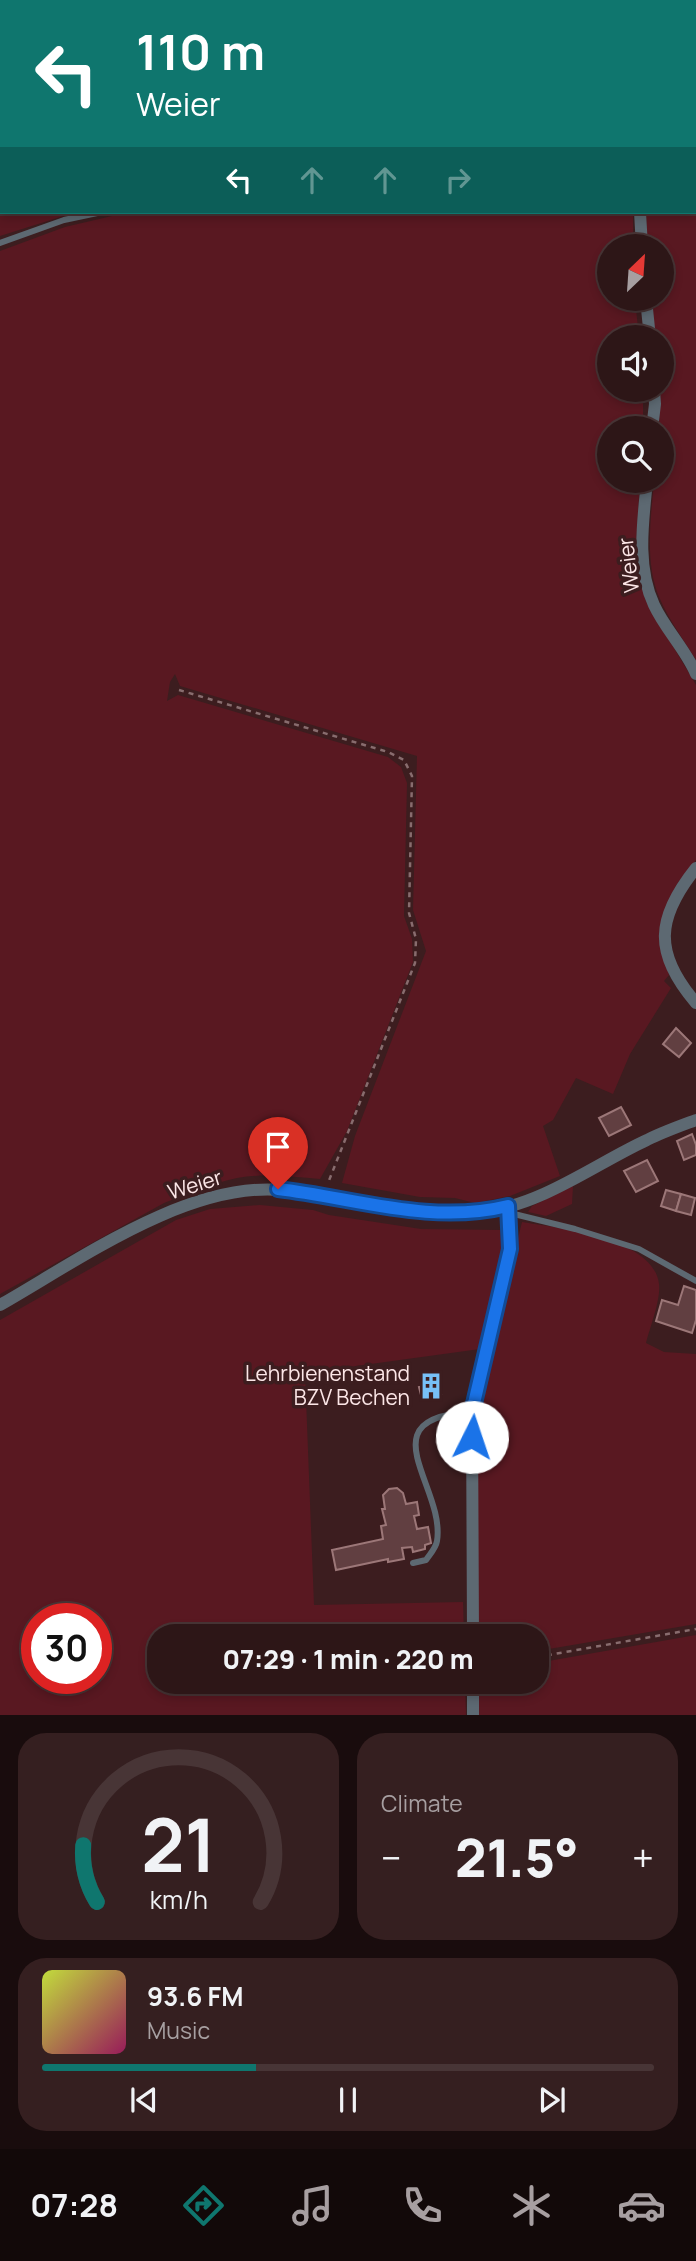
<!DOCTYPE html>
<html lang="en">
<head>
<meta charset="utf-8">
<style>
	body { margin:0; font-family:Manrope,sans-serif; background:#351f20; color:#f1f3f6; height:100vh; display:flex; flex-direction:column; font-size:26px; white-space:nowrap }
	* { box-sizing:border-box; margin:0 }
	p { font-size:23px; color:#a79fa1 }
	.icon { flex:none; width:38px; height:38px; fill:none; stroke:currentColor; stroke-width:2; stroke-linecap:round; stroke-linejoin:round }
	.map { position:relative; height:1715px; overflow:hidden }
	.sheet { display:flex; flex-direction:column; gap:18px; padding:18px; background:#190c0d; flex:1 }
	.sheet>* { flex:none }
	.banner { position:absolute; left:0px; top:0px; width:696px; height:214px; box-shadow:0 4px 10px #0003,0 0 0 2px #483536; background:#0f766e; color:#fff; overflow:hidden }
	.needle { width:46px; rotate:25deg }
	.controls { position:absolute; left:597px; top:234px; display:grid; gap:14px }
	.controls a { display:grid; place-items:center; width:77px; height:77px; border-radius:50%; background:#2d1617; box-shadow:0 4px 10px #0003,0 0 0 2px #483536; font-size:35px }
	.speed { position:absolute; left:21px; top:1603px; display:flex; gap:14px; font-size:35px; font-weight:700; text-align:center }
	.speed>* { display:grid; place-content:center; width:91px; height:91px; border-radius:50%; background:#2d1617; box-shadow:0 4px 10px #0003,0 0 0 2px #483536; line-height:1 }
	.speed .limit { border:10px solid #d22; background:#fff; color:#111 }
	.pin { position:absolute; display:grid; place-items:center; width:60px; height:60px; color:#fff; margin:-72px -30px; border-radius:50% 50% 50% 0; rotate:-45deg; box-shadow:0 0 7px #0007 }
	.pin .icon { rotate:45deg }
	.me { position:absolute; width:77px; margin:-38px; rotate:4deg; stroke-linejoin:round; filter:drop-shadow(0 0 5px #0008) }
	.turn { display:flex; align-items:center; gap:24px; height:147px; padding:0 21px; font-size:32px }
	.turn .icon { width:91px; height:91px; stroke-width:2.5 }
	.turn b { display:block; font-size:49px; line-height:60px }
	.lanes { display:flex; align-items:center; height:66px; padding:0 21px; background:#0003; justify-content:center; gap:35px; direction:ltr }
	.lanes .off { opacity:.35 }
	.big { font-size:52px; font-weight:800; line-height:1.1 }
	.sheet .tile { flex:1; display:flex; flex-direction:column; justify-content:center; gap:10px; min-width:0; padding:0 24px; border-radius:28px; background:#351f20 }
	.sheet .dial { align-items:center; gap:0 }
	.dial svg { height:182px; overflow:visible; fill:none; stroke:#483536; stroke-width:7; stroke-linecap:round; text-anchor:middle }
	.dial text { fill:#f1f3f6; stroke:none }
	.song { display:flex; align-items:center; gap:21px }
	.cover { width:84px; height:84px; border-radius:10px; background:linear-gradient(135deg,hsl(70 70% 55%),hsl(330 70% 35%)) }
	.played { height:7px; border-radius:4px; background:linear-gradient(90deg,#0f766e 35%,#483536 35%) }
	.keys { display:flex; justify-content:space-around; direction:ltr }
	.heat { display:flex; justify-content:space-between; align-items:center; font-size:38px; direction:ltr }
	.sheet .tiles { flex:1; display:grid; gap:18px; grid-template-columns:1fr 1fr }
	.tile:last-child { grid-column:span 2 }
	.trip { position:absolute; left:147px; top:1624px; width:402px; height:70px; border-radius:28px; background:#2d1617; box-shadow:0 4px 10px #0003,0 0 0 2px #483536; font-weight:800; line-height:70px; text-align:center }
	.tab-bar { display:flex; height:112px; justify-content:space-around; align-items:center; background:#120909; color:#a79fa1 }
	.tab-bar .icon { width:49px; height:49px }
	.tab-bar .current { color:#0f766e }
	.tab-bar b { font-size:32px; color:#f1f3f6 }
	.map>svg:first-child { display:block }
	.green { fill:#591821; fill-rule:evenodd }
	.building { fill:#613f41; stroke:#9c7778; stroke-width:2 }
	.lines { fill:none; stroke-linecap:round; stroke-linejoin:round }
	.path { stroke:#886c6e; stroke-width:2.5; stroke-dasharray:5 5; stroke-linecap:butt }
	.service { stroke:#5d6972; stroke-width:6 }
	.minor { stroke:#5d6972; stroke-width:12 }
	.route-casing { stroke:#114b97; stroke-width:18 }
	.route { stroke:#1a73e8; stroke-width:12 }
	.labels { text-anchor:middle; stroke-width:7; stroke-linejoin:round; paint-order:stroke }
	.street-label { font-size:21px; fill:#fce6e7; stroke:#3c1d1f }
	.poi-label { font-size:21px; fill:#fce6e7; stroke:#3c1d1f; text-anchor:end }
</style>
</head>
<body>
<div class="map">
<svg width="696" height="1715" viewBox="0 0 696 1715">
	<rect width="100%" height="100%" fill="#3c1d1f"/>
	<g class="green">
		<polygon points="0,0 156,2 2,2 2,212 76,212 0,236"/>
		<path d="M696 58V660C684 640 669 620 660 599 644 564 651 518 654 481H662V429H659L662 338H655L652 299H662V247H647L646 212H695Z"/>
		<path d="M129 212H633V247H609V299H635L639 338H609V390H643V429H609V481H640L635 562 646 601 696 685V860L677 884 660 937 669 975 664 981 671 988 630 1054 613 1094 576 1078 553 1120 543 1126 560 1176 510 1196 475 1203 455 1198 420 1197 342 1183 355 1136 426 951 413 910 417 756 180 686 175 674 170 682 167 701 178 695 388 757 401 767 407 783 404 916 412 939 413 962 347 1131 320 1179C293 1177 264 1173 237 1178 212 1183 188 1194 164 1203L0 1294V251L65 227Z"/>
		<polygon points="573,1186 572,1204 546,1216 528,1212 532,1206"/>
		<path d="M260 1205 313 1210 329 1215 421 1229 502 1230 503 1254 480 1349 305 1373 314 1605 463 1602 464 1636H159V1682H465L466 1715H0V1320L176 1220 210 1209ZM37 1619H96V1678H37Z"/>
		<path d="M522 1222C558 1228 654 1238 659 1284 661 1299 650 1327 646 1343L664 1352 696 1354V1624L537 1651V1636H476L478 1417 482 1386Z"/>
		<polygon points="696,1635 696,1715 478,1715 478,1682 537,1682 537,1663"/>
	</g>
	<g class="building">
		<polygon points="676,1028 691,1043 679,1057 663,1044"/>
		<polygon points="621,1107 631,1125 609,1136 599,1118"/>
		<polygon points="692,1134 696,1145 696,1155 684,1160 677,1141"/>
		<polygon points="647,1160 658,1181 636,1192 624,1171"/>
		<polygon points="666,1190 681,1194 676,1211 661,1206"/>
		<polygon points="681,1194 695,1198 691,1215 676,1211"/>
		<polygon points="684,1286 696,1290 696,1320 692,1333 656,1321 662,1300 678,1305"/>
		<polygon points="436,1373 441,1394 422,1399 419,1387 426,1386 423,1376"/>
		<polygon points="397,1488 403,1493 406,1504 417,1502 419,1515 414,1516 417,1529 428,1527 431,1543 425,1545 425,1549 413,1552 412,1547 402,1548 404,1559 388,1562 388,1559 336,1570 332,1550 383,1539 381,1526 386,1525 382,1509 385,1509 383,1495 389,1489"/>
	</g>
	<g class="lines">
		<g class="path">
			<polyline points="652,0 652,2"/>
			<polyline points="179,690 388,752 404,760 412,776 409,913 416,939 415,963 328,1183"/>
			<polyline points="537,1657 696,1629"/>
		</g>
		<g class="service">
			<polyline points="443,0 443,2"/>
			<polyline points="0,243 64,220 102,212"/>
			<polyline points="510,1213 575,1229 639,1249 696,1281"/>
			<path d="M413 1563 426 1560C430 1554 436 1548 437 1541 446 1487 364 1417 472 1412"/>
		</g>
		<g class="minor">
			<polyline points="695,50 696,50"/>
			<polyline points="640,212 642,247"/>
			<polyline points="646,299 650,338"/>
			<polyline points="652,429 655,404 654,390"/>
			<path d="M647 481C643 521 636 567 654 605 665 629 686 650 696 674"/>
			<path d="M696 868C656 918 653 953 696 1003"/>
			<path d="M0 1305C79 1260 187 1182 281 1190 351 1195 417 1220 487 1211 543 1204 597 1163 647 1140 663 1132 680 1126 696 1120"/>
			<polyline points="473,1636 472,1412 510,1249 508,1206"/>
			<polyline points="473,1682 473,1715"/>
		</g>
	</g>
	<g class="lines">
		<g class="route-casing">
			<path id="route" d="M278 1189C355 1198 431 1225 508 1206L510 1249 472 1412V1437"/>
		</g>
		<use href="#route" class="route"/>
	</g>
	<defs>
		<g id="building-bare" transform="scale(2.1)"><path d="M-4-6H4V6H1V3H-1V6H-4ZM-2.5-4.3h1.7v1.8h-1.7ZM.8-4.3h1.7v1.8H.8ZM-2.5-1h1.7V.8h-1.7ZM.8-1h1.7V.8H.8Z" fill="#77c0f7" stroke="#3c1d1f" stroke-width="2.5" paint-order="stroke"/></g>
	</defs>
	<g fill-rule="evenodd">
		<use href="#building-bare" x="431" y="1386"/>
	</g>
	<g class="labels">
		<g class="street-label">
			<text transform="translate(629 565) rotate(-97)" y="7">Weier</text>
			<text transform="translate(195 1185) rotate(-17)" y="7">Weier</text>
		</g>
		<g class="poi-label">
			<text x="410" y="1381">Lehrbienenstand<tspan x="410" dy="24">BZV Bechen</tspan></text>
		</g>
	</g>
</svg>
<div class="controls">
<a><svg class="needle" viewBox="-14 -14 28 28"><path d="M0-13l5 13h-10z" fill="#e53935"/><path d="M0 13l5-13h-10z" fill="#a79fa1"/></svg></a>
<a><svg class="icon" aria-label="sound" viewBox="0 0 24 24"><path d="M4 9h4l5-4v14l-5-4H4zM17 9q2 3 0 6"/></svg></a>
<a><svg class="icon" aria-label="search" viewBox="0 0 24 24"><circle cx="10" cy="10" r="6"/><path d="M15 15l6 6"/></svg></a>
</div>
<div class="speed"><div class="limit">30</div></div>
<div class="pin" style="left:278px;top:1189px;background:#d93025"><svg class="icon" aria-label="arrive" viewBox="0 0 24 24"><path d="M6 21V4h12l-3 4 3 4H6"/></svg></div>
<svg class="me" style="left:472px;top:1437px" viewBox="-20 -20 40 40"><circle r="19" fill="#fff"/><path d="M0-13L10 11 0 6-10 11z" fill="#1a73e8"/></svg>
<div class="trip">07:29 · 1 min · 220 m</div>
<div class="banner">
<div class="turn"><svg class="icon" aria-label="left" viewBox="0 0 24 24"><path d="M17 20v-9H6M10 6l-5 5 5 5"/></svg><div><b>110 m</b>Weier</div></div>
<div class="lanes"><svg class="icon" aria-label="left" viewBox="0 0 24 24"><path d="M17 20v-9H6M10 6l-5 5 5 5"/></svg><svg class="icon off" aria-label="ahead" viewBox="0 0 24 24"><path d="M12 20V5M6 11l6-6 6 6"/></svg><svg class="icon off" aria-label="ahead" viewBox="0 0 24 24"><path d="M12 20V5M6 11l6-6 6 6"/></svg><svg class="icon off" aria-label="right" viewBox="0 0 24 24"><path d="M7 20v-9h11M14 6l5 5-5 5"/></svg></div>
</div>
</div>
<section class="sheet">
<div class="tiles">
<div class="tile dial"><svg viewBox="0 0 100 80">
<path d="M14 69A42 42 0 1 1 86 69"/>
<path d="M14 69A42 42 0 0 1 8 44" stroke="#0f766e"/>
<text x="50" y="56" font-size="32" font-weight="700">21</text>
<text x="50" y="72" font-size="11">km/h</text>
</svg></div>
<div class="tile"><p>Climate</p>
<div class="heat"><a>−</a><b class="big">21.5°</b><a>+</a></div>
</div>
<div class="tile">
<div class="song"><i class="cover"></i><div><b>93.6 FM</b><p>Music</p></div></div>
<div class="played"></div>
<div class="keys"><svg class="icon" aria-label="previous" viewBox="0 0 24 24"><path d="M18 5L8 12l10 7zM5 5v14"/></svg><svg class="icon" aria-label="pause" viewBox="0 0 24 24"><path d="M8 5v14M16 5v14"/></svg><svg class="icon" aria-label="next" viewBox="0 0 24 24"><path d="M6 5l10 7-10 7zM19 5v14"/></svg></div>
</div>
</div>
</section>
<nav class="tab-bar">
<b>07:28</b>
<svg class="icon current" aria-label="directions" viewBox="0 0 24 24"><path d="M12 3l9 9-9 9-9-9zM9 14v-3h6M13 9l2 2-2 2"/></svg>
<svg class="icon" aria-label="music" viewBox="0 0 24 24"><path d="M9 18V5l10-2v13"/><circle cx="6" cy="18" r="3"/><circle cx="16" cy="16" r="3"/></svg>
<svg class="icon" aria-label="phone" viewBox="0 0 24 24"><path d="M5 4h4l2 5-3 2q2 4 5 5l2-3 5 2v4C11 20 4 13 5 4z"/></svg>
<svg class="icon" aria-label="climate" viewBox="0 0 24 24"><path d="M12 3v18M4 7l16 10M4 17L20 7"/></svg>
<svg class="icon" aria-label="car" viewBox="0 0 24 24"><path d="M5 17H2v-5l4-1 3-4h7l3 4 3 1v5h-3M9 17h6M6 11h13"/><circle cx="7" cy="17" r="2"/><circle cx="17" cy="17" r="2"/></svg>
</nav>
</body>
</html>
